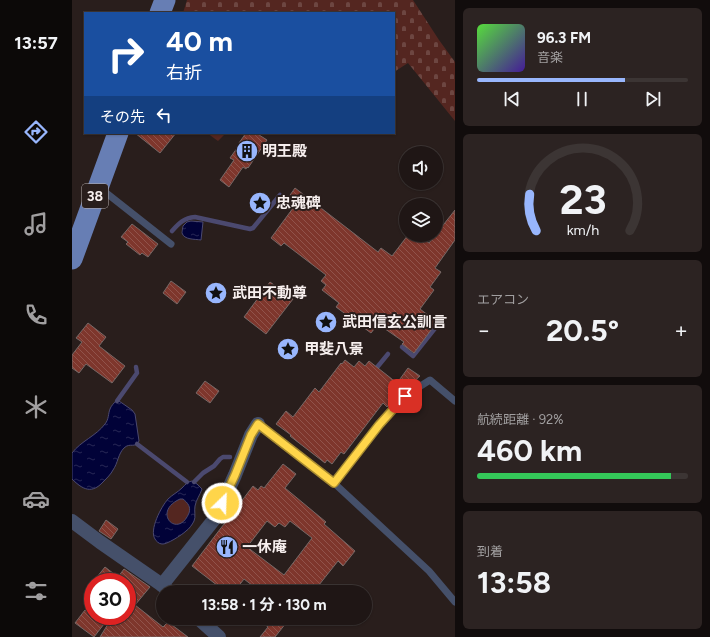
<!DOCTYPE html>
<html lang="ja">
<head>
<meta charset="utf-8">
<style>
	body { margin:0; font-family:Figtree,"Noto Sans JP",sans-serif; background:#2c2322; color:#f1f3f6; height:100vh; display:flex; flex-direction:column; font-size:15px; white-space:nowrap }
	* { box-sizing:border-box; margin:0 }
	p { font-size:13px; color:#a19fa0 }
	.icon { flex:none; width:22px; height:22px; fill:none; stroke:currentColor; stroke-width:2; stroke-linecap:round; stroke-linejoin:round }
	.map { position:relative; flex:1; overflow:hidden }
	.panel { display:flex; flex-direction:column; gap:8px; padding:8px; background:#110c0c; width:255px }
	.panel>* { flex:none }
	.top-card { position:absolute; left:12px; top:12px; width:311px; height:122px; border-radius:0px; box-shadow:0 1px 3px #0004,0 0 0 1px #3c3534; background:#1a4fa0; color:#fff; overflow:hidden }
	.controls { position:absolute; left:327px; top:146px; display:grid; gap:8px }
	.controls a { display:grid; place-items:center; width:44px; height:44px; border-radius:50%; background:#1f1615; box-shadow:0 1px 3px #0004,0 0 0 1px #3c3534; font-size:20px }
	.speed { position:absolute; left:12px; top:573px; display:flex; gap:8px; font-size:20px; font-weight:700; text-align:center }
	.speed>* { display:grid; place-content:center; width:52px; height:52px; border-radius:50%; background:#1f1615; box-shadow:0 1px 3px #0004,0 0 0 1px #3c3534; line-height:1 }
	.speed .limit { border:6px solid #d22; background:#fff; color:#111 }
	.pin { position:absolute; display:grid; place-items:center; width:34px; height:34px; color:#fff; margin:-17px; border-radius:8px; box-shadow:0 2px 6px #0006 }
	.me { position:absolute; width:44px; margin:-22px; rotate:24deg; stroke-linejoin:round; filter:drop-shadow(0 0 3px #0008) }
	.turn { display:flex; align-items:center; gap:14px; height:84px; padding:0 16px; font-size:18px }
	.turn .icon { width:52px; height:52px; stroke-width:2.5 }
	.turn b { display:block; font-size:28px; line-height:34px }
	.then { display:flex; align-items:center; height:38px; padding:0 16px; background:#0003; gap:8px; font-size:15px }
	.big { font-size:30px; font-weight:700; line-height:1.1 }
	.panel .widget { flex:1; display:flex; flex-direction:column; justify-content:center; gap:6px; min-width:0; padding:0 14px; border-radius:6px; background:#2c2322 }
	.panel .dial { align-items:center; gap:0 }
	.dial svg { height:104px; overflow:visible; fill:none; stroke:#3c3534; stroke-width:7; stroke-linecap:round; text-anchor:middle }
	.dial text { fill:#f1f3f6; stroke:none }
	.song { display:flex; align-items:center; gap:12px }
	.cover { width:48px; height:48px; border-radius:6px; background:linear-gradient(135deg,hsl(110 70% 55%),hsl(260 70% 35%)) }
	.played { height:4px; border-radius:2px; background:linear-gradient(90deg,#98b6fd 70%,#3c3534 70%) }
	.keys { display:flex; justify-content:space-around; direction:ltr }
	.heat { display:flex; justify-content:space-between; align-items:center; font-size:22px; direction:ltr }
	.charge { height:6px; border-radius:3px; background:linear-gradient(90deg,#34c759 92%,#3c3534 0) }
	.trip { position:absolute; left:84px; top:585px; width:216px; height:40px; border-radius:20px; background:#1f1615; box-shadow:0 1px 3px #0004,0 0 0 1px #3c3534; font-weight:700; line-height:40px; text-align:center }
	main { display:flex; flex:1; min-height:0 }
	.dock { display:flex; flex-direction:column; width:72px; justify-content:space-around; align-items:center; background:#0c0908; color:#a19fa0 }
	.dock .icon { width:28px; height:28px }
	.dock .active { color:#98b6fd }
	.dock b { font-size:18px; color:#f1f3f6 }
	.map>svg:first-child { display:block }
	.cemetery { fill:url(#cemetery-stones) }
	.green { fill:#542620 }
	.water { fill:url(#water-ripples); stroke:#4b496f; fill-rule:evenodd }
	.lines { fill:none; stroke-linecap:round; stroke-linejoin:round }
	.stream { stroke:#4b496f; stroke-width:4.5 }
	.building { fill:url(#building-back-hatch); stroke:#766866; fill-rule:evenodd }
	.service { stroke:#45506a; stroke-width:7 }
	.minor { stroke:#45506a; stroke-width:14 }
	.primary { stroke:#677eb4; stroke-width:21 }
	.route-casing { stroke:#a68a30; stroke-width:10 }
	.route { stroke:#ffd54a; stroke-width:7 }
	.labels { text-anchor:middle; stroke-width:4; stroke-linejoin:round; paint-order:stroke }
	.shield { fill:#291e1c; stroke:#b9b0af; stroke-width:1 }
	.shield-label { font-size:14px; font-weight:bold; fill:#f7efee }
	.poi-label { font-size:15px; font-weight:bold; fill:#f7efee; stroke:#291e1c; text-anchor:start }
</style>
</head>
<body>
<main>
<nav class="dock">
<b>13:57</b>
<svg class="icon active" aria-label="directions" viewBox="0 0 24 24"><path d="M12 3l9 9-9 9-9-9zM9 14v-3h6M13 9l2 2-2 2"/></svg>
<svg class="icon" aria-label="music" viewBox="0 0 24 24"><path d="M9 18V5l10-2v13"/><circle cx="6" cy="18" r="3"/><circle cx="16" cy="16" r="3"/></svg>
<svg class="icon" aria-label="phone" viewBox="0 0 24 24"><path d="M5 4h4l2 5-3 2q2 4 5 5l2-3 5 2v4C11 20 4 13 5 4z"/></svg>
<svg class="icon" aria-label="climate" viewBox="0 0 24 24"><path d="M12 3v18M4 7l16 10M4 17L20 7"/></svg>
<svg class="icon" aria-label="car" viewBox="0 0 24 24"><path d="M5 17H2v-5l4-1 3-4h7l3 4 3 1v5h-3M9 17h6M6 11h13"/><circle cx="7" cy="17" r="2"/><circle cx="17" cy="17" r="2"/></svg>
<svg class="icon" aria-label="filters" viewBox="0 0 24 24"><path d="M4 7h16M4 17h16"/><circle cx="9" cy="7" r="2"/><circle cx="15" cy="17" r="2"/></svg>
</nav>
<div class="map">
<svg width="383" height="637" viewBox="0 0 383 637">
	<defs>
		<pattern id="cemetery-stones" width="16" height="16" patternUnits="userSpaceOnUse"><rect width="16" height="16" fill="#542620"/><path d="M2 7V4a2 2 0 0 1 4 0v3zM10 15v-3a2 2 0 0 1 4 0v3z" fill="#6d4641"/></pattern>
		<pattern id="water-ripples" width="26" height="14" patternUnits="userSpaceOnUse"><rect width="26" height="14" fill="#010238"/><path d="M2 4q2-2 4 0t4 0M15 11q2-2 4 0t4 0" fill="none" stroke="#272755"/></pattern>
		<pattern id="building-back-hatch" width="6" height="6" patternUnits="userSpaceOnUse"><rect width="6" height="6" fill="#7e362c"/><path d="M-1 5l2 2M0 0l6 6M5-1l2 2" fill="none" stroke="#91534b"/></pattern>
	</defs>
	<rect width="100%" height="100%" fill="#291e1c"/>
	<g class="cemetery">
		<polygon points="115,0 341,0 367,40 383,62 383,121 336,63 322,72 322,13 111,13"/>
		<polygon points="135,133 154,133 146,141"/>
	</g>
	<path class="green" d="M108 499H111C116 503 119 507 117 513 106 540 79 512 108 499Z"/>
	<g class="water">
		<path d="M119 221 131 222 129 240C123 239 112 240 110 233 110 232 111 226 111 226L115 222Z"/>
		<path d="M44 401H47L60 410 63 414 67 441C63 449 58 442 52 448 46 454 46 463 41 470 39 474 35 478 31 482 20 494 11 490 0 479V453C9 441 24 436 33 424 37 419 36 414 38 409 39 406 42 403 44 401Z"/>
		<path d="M120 481 125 484 130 489C128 495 124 500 123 506 122 511 124 517 122 521 120 525 117 529 114 531 110 535 94 545 90 544 87 544 84 541 83 539 77 530 89 507 96 499 100 495 106 492 110 488 114 484 115 482 120 481ZM108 499H111C116 503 119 507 117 513 106 540 79 512 108 499Z"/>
	</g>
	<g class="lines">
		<g class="stream">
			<path d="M100 231C107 223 112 218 123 217L178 229 181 228 208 195"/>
			<polyline points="330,347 341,356 364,327"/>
			<polyline points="302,371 316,354"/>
			<polyline points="45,401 65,373 64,367"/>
			<polyline points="65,444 115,482"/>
			<polyline points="122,482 131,473 142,466 148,459 151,457 158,457"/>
		</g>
	</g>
	<g class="building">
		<polygon points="63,133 104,133 88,153"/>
		<polygon points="174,133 184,133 195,140 176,168 175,167 174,169 171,167 157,187 148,180 162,160 158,158 168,144 167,143"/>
		<polygon points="223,188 306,252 309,248 320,256 336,235 346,235 357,243 383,210 383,240 363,268 369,272 358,287 362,290 348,309 365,322 342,353 330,344 332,342 306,324 299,333 264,307 267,303 250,290 254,285 249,281 254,275 212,243 209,246 199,238 224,204 216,198"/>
		<polygon points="60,224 86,244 76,257 70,253 68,255 54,244 56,242 49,237"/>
		<polygon points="99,281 114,292 105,304 91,293"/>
		<polygon points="198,282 221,299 194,334 172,317"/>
		<polygon points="16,323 34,337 27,346 53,366 40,383 14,364 7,373 0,368 0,355 10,342 4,338"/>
		<polygon points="273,360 282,367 287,361 293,366 297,361 325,383 336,368 348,376 329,393 315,407 311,403 272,454 269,452 260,464 255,460 253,463 218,436 219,435 204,424 214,411 221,417 243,388 247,392 269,363 270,364"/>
		<polygon points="133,381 147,391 138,403 124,393"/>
		<path d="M211 464 224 474 213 488 254 522 252 524 283 551 271 566 266 561 243 590 240 587 237 592H189L172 579 162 592H154L120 566 181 486 186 490 189 486 192 488ZM195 521 203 527 207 523 213 527 218 521 240 538 212 575 175 547Z"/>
		<polygon points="34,520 46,529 39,539 27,531"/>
		<polygon points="33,567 46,577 52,569 78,587 63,605 91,627 96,622 116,637 28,637 41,616 55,616 55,582 21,582"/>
		<polygon points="13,610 32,624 22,637 3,623"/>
		<polygon points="185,618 218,618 203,637 188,637 196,627"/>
	</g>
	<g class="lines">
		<g class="service">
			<polyline points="28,188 99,244"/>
			<polyline points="186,424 262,483 357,571 383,602"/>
			<polyline points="262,483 307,425 333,396 358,380 383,401"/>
		</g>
		<g class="minor">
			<polyline points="0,521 28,542 90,585 98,592"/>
			<polyline points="90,585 144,517 163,475 179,435 186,424"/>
			<polyline points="126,618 147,637"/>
		</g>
		<g class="primary">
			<polyline points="88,13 93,0"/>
			<polyline points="0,259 46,133"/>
		</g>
	</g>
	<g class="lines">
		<g class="route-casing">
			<polyline id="route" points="150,503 163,475 179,435 186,424 262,483 307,425 333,396"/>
		</g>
		<use href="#route" class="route"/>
	</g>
	<defs>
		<g id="building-disc" transform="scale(1.15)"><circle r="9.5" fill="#98b6fd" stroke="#291e1c"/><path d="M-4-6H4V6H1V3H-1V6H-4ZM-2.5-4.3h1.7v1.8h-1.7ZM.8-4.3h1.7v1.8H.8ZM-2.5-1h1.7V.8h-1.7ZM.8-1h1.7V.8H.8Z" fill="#111"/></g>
		<g id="sight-disc" transform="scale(1.15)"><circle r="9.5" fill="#98b6fd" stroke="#291e1c"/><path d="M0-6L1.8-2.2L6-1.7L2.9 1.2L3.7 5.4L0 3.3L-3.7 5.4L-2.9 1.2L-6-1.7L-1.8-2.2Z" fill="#111"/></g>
		<g id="restaurant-disc" transform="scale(1.15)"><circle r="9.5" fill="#98b6fd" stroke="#291e1c"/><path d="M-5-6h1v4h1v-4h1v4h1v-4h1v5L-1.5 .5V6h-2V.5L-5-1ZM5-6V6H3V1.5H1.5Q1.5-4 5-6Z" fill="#111"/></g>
	</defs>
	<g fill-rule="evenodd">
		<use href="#building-disc" x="175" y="151"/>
		<use href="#sight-disc" x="188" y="203"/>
		<use href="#sight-disc" x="144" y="293"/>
		<use href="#sight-disc" x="254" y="322"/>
		<use href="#sight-disc" x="216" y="349"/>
		<use href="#restaurant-disc" x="155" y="547"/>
	</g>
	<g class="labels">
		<rect class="shield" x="10" y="184" width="26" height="24" rx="3"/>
		<g class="shield-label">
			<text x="23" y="201">38</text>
		</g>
		<g class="poi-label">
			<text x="190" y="156">明王殿</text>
			<text x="204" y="208">忠魂碑</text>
			<text x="160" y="298">武田不動尊</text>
			<text x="270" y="327">武田信玄公訓言</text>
			<text x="232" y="354">甲斐八景</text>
			<text x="170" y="552">一休庵</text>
		</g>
	</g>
</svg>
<div class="controls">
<a><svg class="icon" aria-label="sound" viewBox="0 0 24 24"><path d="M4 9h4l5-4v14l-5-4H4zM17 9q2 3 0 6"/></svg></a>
<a><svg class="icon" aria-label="layers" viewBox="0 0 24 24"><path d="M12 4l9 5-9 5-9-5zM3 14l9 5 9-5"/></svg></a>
</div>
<div class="speed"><div class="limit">30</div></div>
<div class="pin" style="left:333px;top:396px;background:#d93025"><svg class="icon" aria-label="arrive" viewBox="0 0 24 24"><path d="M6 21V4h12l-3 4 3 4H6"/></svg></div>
<svg class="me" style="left:150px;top:503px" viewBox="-20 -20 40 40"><circle r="17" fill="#ffd54a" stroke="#fff" stroke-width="3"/><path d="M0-11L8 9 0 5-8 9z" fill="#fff"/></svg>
<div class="trip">13:58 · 1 分 · 130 m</div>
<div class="top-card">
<div class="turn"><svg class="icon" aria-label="right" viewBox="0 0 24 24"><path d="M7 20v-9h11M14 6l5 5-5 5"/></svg><div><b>40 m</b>右折</div></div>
<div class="then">その先<svg class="icon" aria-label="left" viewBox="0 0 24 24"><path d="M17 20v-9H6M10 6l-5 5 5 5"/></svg></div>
</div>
</div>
<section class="panel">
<div class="widget">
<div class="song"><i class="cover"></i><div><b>96.3 FM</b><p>音楽</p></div></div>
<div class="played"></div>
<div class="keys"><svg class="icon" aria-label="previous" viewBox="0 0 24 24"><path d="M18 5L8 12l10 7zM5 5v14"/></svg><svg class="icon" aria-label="pause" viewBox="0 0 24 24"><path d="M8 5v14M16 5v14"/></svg><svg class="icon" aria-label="next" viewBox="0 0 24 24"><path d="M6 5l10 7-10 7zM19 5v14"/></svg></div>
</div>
<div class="widget dial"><svg viewBox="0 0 100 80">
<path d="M14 69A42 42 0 1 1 86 69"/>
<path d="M14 69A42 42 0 0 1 9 41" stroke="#98b6fd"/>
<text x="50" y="56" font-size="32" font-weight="700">23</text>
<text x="50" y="72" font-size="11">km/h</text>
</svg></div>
<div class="widget"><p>エアコン</p>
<div class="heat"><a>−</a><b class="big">20.5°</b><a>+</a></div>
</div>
<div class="widget"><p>航続距離 · 92%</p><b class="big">460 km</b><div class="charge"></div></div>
<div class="widget"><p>到着</p><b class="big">13:58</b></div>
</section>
</main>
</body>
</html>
